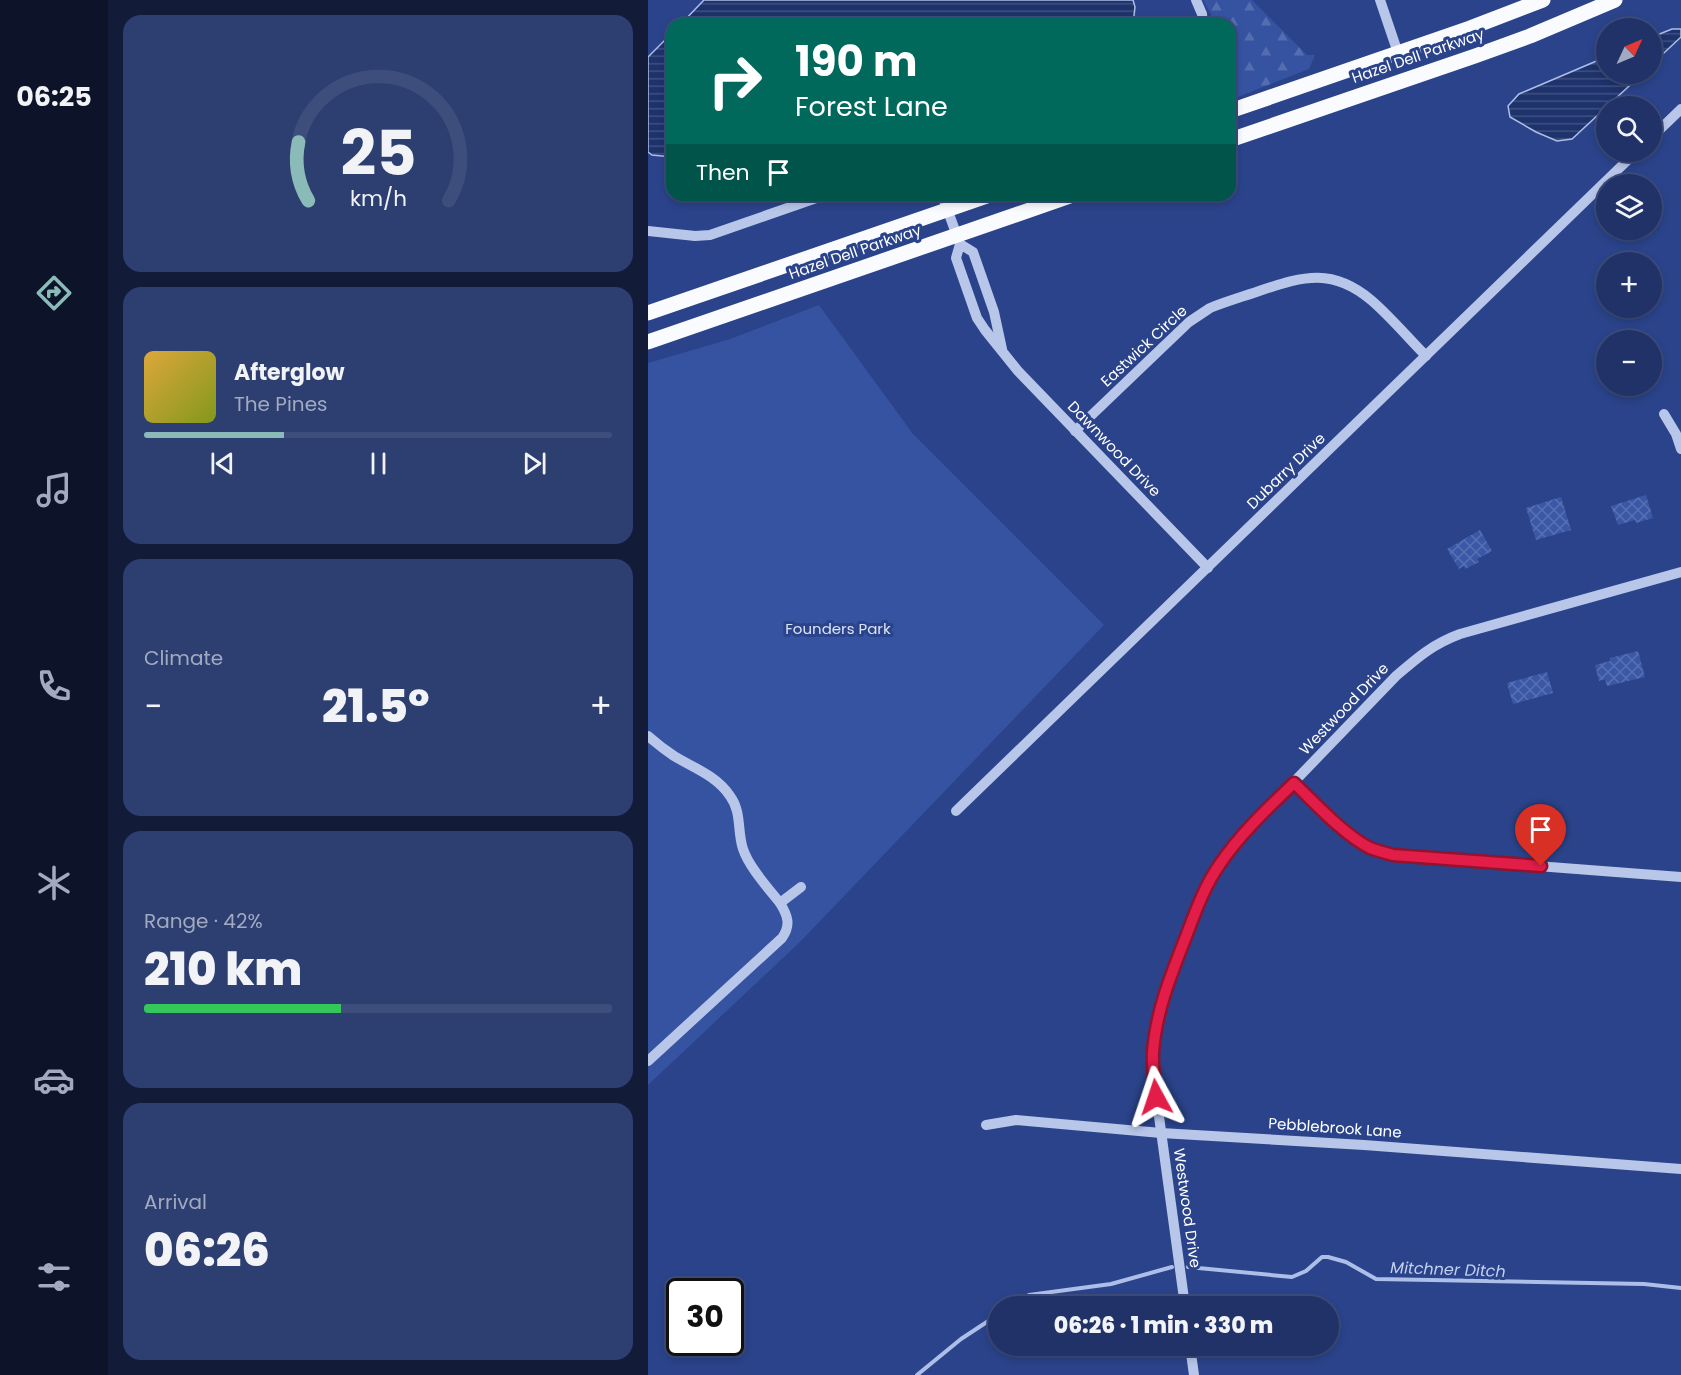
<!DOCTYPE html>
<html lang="en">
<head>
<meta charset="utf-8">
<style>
	body { margin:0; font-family:Poppins,sans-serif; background:#2d3e71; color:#f1f3f6; height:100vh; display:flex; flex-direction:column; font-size:22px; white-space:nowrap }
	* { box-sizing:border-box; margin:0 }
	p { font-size:20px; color:#a2aac0 }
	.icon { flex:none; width:33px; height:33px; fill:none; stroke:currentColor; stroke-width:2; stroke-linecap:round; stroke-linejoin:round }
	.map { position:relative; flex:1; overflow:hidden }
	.panel { display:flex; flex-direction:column; gap:15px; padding:15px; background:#121c39; width:540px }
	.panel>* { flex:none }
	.hud { position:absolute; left:18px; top:18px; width:570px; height:183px; border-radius:18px; box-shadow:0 3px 9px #0003,0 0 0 2px #3d4d7c; background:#00695c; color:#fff; overflow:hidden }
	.needle { width:39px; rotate:46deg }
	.controls { position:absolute; left:948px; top:18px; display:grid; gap:12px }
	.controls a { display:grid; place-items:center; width:66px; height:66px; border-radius:50%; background:#203268; box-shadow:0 3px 9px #0003,0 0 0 2px #3d4d7c; font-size:30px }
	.speed { position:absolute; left:18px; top:1278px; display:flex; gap:12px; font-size:30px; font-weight:700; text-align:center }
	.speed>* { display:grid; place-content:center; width:78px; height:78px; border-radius:50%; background:#203268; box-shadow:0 3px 9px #0003,0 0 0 2px #3d4d7c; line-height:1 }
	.speed .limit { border:3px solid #111; border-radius:9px; background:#fff; color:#111 }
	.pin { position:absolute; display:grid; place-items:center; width:51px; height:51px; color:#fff; margin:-62px -26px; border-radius:50% 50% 50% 0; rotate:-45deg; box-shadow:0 0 6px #0007 }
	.pin .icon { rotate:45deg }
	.me { position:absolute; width:66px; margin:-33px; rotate:355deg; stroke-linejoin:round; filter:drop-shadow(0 0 4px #0008) }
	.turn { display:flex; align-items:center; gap:21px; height:126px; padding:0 30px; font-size:27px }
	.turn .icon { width:78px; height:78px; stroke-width:2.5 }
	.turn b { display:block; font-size:42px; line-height:51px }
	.then { display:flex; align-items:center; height:57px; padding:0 30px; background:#0003; gap:12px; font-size:22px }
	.big { font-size:45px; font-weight:800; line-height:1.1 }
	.panel .tile { flex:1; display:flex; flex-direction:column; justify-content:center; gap:9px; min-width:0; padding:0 21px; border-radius:18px; background:#2d3e71 }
	.panel .dial { align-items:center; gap:0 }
	.dial svg { height:156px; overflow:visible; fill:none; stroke:#3d4d7c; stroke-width:7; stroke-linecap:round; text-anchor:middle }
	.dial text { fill:#f1f3f6; stroke:none }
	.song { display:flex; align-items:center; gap:18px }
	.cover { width:72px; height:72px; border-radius:9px; background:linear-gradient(135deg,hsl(40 70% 55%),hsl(70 70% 35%)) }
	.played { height:6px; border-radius:3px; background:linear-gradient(90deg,#8bbbb9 30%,#3d4d7c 30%) }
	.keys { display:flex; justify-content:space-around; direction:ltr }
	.heat { display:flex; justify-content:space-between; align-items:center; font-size:33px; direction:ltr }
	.charge { height:9px; border-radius:4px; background:linear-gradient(90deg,#34c759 42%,#3d4d7c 0) }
	.trip { position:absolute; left:340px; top:1296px; width:351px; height:60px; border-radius:30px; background:#203268; box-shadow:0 3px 9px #0003,0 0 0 2px #3d4d7c; font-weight:800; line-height:60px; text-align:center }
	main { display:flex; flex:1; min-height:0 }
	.tab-bar { display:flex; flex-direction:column; width:108px; justify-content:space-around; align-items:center; background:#0d142a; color:#a2aac0 }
	.tab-bar .icon { width:42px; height:42px }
	.tab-bar .on { color:#8bbbb9 }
	.tab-bar b { font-size:27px; color:#f1f3f6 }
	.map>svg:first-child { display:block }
	.green { fill:#3553a1 }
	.forest { fill:url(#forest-firs) }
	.water { fill:url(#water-rules); stroke:#adbee9; stroke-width:1.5 }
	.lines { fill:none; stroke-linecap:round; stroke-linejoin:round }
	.stream { stroke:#adbee9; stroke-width:4 }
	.building { fill:url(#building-cross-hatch) }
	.minor { stroke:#b8c6e9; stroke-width:10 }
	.major { stroke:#fafbfe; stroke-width:15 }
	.route-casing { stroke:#92132f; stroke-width:15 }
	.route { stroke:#e11d48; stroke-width:10 }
	.labels { text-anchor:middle; stroke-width:6; stroke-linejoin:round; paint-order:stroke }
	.street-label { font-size:15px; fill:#fff; stroke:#2a438a }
	.park-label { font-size:15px; fill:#dbe3f7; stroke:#2a438a }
	.water-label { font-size:16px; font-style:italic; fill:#c4d0f0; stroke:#2a438a }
</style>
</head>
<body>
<main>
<nav class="tab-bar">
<b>06:25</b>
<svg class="icon on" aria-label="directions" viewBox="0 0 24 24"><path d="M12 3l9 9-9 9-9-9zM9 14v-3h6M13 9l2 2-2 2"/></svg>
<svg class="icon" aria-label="music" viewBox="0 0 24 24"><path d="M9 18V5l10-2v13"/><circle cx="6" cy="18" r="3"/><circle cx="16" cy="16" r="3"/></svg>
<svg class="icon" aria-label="phone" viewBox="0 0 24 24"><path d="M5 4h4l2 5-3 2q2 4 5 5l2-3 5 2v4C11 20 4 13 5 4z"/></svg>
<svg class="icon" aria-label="climate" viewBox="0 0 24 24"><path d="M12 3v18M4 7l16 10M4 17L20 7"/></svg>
<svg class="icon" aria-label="car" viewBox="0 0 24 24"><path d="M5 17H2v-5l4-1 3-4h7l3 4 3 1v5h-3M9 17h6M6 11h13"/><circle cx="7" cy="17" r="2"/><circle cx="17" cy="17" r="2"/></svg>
<svg class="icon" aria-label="filters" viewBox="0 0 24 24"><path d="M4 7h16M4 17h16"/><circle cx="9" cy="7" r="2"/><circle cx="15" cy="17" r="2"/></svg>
</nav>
<section class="panel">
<div class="tile dial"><svg viewBox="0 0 100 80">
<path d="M14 69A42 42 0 1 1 86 69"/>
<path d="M14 69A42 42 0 0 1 9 39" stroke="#8bbbb9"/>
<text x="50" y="56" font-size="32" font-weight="700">25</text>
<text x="50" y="72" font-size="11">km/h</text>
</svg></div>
<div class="tile">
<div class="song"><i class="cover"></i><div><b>Afterglow</b><p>The Pines</p></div></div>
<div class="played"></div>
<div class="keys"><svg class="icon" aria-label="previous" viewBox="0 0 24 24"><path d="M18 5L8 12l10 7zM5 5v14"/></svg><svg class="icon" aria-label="pause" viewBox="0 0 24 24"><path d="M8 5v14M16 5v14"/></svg><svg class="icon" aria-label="next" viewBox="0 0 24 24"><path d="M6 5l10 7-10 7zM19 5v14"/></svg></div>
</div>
<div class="tile"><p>Climate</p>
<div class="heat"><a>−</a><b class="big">21.5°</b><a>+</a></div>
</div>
<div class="tile"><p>Range · 42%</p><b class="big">210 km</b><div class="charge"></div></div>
<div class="tile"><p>Arrival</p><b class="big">06:26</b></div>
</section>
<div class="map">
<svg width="1033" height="1375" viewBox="0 0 1033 1375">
	<defs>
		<pattern id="forest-firs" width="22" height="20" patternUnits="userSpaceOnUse" patternTransform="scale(1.5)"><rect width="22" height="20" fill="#3553a1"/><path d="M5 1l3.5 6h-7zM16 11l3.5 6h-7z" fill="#536daf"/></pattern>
		<pattern id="water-rules" width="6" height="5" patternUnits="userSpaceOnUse" patternTransform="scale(1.5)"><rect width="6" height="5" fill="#1e326b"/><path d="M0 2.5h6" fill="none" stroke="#405181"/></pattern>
		<pattern id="building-cross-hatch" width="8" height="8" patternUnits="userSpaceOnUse" patternTransform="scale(1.5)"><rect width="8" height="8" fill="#3b58a6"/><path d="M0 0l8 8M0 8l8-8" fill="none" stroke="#5871b3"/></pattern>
	</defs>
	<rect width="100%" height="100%" fill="#2a438a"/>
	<polygon class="green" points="171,305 265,434 456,625 152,942 0,1085 0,363 82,339"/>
	<polygon class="forest" points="555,0 604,0 659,55 667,55 661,69 582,100 582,24 562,24 563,14"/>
	<g class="water">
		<polygon points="56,0 485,0 487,7 485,24 33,24"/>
		<polygon points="1024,29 1033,29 1033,37 1004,64 1004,37"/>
		<polygon points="24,33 24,157 4,155 0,152 0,57"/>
		<polygon points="958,57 958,74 994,74 924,139 909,141 888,132 862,117 860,106 871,94"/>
	</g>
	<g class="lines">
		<g class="stream">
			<polyline points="540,1267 644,1277 658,1271 674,1257 680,1257 698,1262 728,1279 996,1284 1033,1288"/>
			<polyline points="363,1306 381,1295 463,1284 524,1267"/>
			<polyline points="269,1375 313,1339 351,1314"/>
		</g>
	</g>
	<g class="building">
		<polygon points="998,495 1005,518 988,523 987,520 970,525 963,506"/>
		<polygon points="913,497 923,530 888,540 878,508"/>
		<polygon points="832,530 844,551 829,559 831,562 817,569 816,566 811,569 799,549"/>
		<polygon points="990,651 997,677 959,686 957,679 951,681 947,665 962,661 962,658"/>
		<polygon points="899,672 905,693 865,704 859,683"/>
	</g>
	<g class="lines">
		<g class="minor">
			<polyline points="548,0 554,14 555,24"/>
			<polyline points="732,0 750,53"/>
			<polyline points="1004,137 1033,109"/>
			<polyline points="294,195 312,244 308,258 329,318 337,330 370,371 560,568"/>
			<polyline points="0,231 47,236 62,235 177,195"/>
			<polyline points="312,244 325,252 346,312 354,349"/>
			<polyline points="1016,414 1028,434 1033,449"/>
			<path d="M427 431 541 322 562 308C579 301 597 296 614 290 656 276 685 268 723 300 743 317 760 338 778 356"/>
			<path d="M0 736C8 743 17 750 26 756 46 768 69 776 82 796 94 812 89 831 95 849 101 867 120 888 132 903"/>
			<path d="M646 783C667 803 696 835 722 848 730 851 738 853 745 855L1033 877"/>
			<polyline points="308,811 988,152"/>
			<path d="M0 1061 134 938C143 925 140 916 132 903L153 887"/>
			<polyline points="338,1125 368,1120 513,1133 716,1145 1033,1169"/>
			<path d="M537 1306 506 1080 505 1053 515 1000 531 952 564 876 582 851 616 813 748 676C770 657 785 644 812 634L1033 572"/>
			<polyline points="542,1346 546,1375"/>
		</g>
		<g class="major">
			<polyline points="582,111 822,28 895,0"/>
			<polyline points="582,140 827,56 882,36 967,0"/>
			<polyline points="0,313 342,195"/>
			<polyline points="0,342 425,195"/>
		</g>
	</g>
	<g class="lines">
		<g class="route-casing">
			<path id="route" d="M508 1097C507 1083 504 1067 505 1052 508 1011 524 972 539 934 548 910 557 885 572 864 592 834 620 808 646 783 667 803 696 835 722 848 730 851 738 853 745 855L893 866"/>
		</g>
		<use href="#route" class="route"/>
	</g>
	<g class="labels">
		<g class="street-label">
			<text transform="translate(770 56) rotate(-19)" y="5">Hazel Dell Parkway</text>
			<text transform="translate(207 252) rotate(-19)" y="5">Hazel Dell Parkway</text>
			<text transform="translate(496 346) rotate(-43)" y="5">Eastwick Circle</text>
			<text transform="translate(466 449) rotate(46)" y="5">Dawnwood Drive</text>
			<text transform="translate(638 471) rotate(-44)" y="5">Dubarry Drive</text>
			<text transform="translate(696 709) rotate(-46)" y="5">Westwood Drive</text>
			<text transform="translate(687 1128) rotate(4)" y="5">Pebblebrook Lane</text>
			<text transform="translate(539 1208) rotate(82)" y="5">Westwood Drive</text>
		</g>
		<g class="park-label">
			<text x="190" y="634">Founders Park</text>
		</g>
		<g class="water-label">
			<text transform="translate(800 1269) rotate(2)" y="6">Mitchner Ditch</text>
		</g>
	</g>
</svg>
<div class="controls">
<a><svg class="needle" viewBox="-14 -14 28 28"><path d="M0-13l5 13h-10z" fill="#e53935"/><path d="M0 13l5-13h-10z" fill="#a2aac0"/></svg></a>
<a><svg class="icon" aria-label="search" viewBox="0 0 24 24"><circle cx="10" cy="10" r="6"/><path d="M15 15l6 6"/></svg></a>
<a><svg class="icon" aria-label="layers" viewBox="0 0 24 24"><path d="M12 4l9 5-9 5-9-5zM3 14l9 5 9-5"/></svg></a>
<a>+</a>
<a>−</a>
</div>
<div class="speed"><div class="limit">30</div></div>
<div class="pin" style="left:893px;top:866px;background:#d93025"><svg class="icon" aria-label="arrive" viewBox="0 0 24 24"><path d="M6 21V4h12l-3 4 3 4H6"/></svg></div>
<svg class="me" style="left:508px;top:1097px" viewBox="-20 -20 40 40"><path d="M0-17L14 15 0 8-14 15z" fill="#e11d48" stroke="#fff" stroke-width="4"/></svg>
<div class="trip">06:26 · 1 min · 330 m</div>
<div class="hud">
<div class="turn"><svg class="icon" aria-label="right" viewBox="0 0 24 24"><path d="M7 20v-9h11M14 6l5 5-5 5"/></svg><div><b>190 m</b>Forest Lane</div></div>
<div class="then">Then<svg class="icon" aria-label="arrive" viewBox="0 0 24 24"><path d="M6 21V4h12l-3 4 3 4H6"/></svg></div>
</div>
</div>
</main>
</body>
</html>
